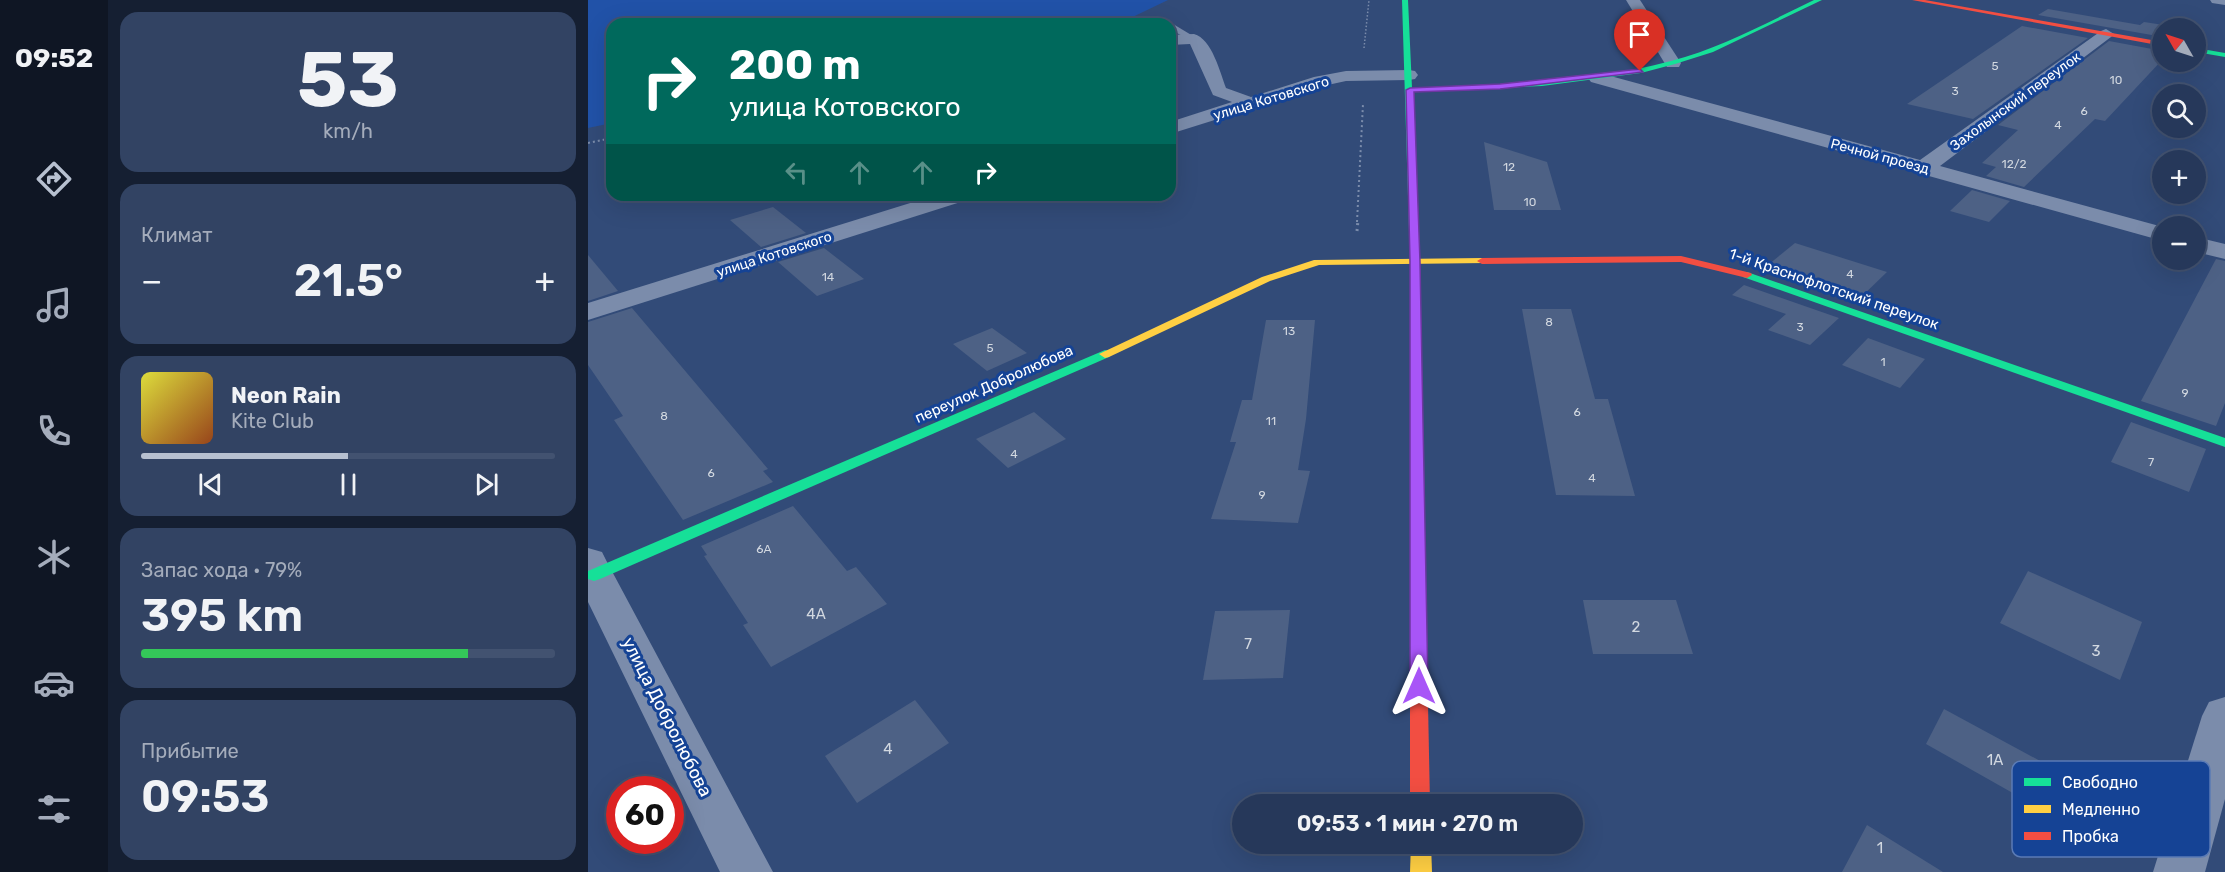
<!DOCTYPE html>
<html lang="ru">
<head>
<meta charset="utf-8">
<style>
	body { margin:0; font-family:Rubik,sans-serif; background:#324363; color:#f1f3f6; height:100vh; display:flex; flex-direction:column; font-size:22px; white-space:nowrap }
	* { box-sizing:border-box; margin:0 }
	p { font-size:20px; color:#a4acbb }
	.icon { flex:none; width:33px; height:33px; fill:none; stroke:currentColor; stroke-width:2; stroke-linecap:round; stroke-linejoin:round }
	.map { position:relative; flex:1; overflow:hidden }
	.details { display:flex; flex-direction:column; gap:12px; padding:12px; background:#151f32; width:480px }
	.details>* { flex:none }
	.guide { position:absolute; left:18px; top:18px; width:570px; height:183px; border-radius:18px; box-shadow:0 6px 24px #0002,0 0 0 2px #425270; background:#00695c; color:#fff; overflow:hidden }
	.needle { width:39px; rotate:309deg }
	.tools { position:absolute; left:1564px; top:18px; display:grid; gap:12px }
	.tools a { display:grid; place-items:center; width:54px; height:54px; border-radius:50%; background:#26385a; box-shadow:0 6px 24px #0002,0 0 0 2px #425270; font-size:30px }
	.speed { position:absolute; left:18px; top:776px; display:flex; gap:12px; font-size:30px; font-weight:700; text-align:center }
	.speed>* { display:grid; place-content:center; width:78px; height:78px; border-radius:50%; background:#26385a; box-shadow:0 6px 24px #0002,0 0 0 2px #425270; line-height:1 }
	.speed .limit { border:9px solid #d22; background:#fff; color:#111 }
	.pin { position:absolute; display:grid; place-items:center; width:51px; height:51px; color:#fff; margin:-62px -26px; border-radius:50% 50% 50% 0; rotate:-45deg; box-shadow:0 0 6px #0007 }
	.pin .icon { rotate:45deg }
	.me { position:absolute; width:66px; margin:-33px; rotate:0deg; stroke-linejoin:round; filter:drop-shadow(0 0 4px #0008) }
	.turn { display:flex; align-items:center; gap:21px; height:126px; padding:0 24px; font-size:27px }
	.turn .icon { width:78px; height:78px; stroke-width:2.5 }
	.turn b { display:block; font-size:42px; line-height:51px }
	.lanes { display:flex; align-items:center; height:57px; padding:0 24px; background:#0003; justify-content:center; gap:30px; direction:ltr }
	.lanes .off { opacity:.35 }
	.big { font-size:45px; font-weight:600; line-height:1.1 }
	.details .widget { flex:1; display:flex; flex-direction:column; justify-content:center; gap:9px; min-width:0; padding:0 21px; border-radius:18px; background:#324363 }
	.details .dial { align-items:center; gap:0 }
	.dial b { font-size:78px; line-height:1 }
	.song { display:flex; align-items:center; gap:18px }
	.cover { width:72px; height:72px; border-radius:9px; background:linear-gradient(135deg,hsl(60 70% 55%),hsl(20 70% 35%)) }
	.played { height:6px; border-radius:3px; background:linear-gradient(90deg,#b7c0d0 50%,#425270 50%) }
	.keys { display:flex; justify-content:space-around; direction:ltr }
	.heat { display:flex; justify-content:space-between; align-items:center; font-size:33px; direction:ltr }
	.charge { height:9px; border-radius:4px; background:linear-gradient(90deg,#34c759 79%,#425270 0) }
	.trip { position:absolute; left:644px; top:794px; width:351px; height:60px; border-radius:30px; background:#26385a; box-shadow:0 6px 24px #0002,0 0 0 2px #425270; font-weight:600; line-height:60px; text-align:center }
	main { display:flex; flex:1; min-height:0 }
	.dock { display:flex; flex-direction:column; width:108px; justify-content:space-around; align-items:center; background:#0f1624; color:#a4acbb }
	.dock .icon { width:42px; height:42px }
	.dock .current { color:#b7c0d0 }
	.dock b { font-size:27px; color:#f1f3f6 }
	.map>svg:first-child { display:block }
	.green { fill:#2152a8 }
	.building { fill:#4d6185 }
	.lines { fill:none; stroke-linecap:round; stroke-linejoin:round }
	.path-far2 { stroke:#7b8cab; stroke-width:1.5; stroke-dasharray:1.5 2; stroke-linecap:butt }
	.path-far1 { stroke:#7b8cab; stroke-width:2; stroke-dasharray:2 3; stroke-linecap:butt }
	.path { stroke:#7b8cab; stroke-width:3; stroke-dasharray:2 4; stroke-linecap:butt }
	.lane { fill:#7b8cab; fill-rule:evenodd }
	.street { fill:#7b8cab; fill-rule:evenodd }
	.fast { fill:#16e098; fill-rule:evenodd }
	.slow { fill:#ffcf43; fill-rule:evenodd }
	.jam { fill:#f24e42; fill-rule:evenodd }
	.route { fill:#a855f7; stroke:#6d37a1; stroke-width:1.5 }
	.labels { text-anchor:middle; stroke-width:6; stroke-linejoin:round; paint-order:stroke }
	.number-label { font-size:12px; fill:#d2d8e0 }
	.far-street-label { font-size:14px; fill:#fff; stroke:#154395 }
	.street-label { font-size:15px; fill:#fff; stroke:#154395 }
	.near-number-label { font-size:15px; fill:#d2d8e0 }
	.near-street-label { font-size:18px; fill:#fff; stroke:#154395 }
	.key { fill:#154395; stroke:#5b7bb5; stroke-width:1.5 }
	.key-label { font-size:16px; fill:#fff }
</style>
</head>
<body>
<main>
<nav class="dock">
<b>09:52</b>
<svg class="icon current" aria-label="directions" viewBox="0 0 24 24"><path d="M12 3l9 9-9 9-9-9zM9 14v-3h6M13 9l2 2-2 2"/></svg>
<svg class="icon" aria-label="music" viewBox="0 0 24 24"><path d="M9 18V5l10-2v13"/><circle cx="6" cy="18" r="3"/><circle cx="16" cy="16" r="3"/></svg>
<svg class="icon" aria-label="phone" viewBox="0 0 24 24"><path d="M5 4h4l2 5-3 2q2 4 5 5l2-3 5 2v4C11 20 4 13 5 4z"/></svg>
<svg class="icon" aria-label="climate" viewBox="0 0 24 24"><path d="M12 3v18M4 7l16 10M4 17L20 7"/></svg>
<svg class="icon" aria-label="car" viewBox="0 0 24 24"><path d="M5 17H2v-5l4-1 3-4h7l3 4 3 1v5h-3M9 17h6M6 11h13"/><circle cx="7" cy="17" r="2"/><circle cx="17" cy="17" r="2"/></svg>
<svg class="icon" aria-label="filters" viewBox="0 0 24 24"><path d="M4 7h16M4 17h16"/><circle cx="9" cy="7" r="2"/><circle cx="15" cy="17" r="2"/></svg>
</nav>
<section class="details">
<div class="widget dial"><b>53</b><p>km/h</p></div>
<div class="widget"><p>Климат</p>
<div class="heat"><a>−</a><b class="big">21.5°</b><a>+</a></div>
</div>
<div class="widget">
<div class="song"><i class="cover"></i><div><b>Neon Rain</b><p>Kite Club</p></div></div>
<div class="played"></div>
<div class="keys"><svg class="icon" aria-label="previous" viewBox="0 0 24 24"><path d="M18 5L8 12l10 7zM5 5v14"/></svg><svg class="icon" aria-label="pause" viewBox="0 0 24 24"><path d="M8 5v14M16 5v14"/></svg><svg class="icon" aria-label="next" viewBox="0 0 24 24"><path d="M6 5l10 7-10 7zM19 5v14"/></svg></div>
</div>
<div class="widget"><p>Запас хода · 79%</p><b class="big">395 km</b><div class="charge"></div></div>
<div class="widget"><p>Прибытие</p><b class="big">09:53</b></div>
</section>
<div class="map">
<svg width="1637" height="872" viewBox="0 0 1637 872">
	<rect width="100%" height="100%" fill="#324b78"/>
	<polygon class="green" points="0,0 580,0 530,24 24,24 24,123 0,128"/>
	<g class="building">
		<polygon points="1460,9 1552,25 1556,22 1596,28 1575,28 1575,37 1450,15"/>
		<polygon points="1434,26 1500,38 1385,119 1319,104"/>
		<polygon points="1521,41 1575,51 1575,59 1517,121 1507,119 1436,187 1398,176 1408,167 1394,163 1430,130 1410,125"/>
		<polygon points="896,142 959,162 973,210 906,210"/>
		<polygon points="1384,190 1422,201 1401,222 1362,211"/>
		<polygon points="185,207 218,233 173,247 142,220"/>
		<polygon points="1207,243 1299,272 1268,302 1175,269"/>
		<polygon points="236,248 276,279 229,296 190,262"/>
		<polygon points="0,255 30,291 0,301"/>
		<polygon points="1628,259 1637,261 1637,403 1628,426 1553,401"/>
		<polygon points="1156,285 1251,318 1222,345 1180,330 1198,314 1144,295"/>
		<polygon points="44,308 180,469 175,471 185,482 95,520 26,420 35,416 0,365 0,322"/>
		<polygon points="934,309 983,309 1007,399 1020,399 1047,496 968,495"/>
		<polygon points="678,320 727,320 718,419 710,470 722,471 710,523 623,519 648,442 642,442 654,400 664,400"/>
		<polygon points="404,328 439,353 399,371 365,344"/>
		<polygon points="1280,338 1337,359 1312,388 1254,365"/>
		<polygon points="446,412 478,439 420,468 388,439"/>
		<polygon points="1543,422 1618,449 1601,492 1523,462"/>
		<polygon points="205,506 259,571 268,567 299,604 183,667 155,625 160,623 116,556 119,555 113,546"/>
		<polygon points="1440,571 1554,622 1532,680 1412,623"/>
		<polygon points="995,600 1088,600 1105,654 1005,654"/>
		<polygon points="702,610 695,678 615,680 627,611"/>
		<polygon points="327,700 361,743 269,803 237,756"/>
		<polygon points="1356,709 1478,775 1462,814 1338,744"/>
		<polygon points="1279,825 1355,872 1254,872"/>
	</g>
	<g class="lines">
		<polyline class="path-far2" points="776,48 781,0"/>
		<g class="path-far1">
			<polyline points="0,143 24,138"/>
			<polyline points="769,222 775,104"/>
		</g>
		<polyline class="path" points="769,231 770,220"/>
		<g class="lane">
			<polygon points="555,19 579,24 552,23 552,19"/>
			<polygon points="580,24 585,24 610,39 603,41 582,29"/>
		</g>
		<g class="street">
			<polygon points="1038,0 1052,0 1093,63 1091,67 1079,67"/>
			<polygon points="1622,0 1637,0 1637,5 1624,3"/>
			<polygon points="1518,29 1526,34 1523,37 1352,166 1575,227 1575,241 1003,82 1000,78 1003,74 1015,74 1332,160 1513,31"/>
			<path d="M606 34C624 39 632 72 638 88L663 97 726 77 758 71 821 70 827 71 830 75 827 79 821 80 758 81 735 86 582 134V122L644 102 625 95 602 44 582 45V35Z"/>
			<polygon points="348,195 382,195 379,200 0,320 0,303"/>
			<polygon points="1608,237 1637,244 1637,259 1608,252"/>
			<polygon points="0,548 14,552 19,562 185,872 132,872 0,602"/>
			<polygon points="1637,697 1637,799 1617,872 1565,872 1614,716 1621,702"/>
		</g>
		<g class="fast">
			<path d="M814 0H820L824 88C910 84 999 84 1083 61 1133 48 1180 22 1226 0H1234L1125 52 1087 64 1053 73 954 86 824 92 832 262 838 603 836 607 830 609 824 607 822 603V262Z"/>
			<polygon points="1608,48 1637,53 1637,57 1608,52"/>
			<polygon points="1159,272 1637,438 1637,447 1155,277 1155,273"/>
			<polygon points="517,350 521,351 523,354 521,357 12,579 6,581 0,579 0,571"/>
		</g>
		<g class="slow">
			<polygon points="894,258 899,261 898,263 731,265 682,281 521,357 517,358 511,354 674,277 726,260"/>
			<polygon points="823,843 843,843 844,872 822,872"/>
		</g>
		<g class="jam">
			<polygon points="1324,0 1337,0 1575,42 1575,46"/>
			<polygon points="1093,256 1163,273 1164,275 1159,278 1093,262 894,264 889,261 894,258"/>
			<polygon points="830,597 836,599 838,603 842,804 822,804 822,603 824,599"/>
		</g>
	</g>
	<polygon class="route" points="1052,69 1055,72 912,89 826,92 832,262 840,686 838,691 831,694 825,691 822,686 822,262 818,90 822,88 912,84"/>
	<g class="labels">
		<g class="number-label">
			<text x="1407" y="70">5</text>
			<text x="1528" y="84">10</text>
			<text x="1367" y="95">3</text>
			<text x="1496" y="115">6</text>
			<text x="1470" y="129">4</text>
			<text x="1426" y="168">12/2</text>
			<text x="921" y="171">12</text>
			<text x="942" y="206">10</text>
			<text x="1262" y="278">4</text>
			<text x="240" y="281">14</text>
			<text x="961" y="326">8</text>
			<text x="1212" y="331">3</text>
			<text x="701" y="335">13</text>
			<text x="402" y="352">5</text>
			<text x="1295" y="366">1</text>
			<text x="1597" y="397">9</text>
			<text x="989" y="416">6</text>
			<text x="76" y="420">8</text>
			<text x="683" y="425">11</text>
			<text x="426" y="458">4</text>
			<text x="1563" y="466">7</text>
			<text x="123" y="477">6</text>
			<text x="1004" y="482">4</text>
			<text x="674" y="499">9</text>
			<text x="176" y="553">6А</text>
		</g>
		<g class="far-street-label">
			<text transform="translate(683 98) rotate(-17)" y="5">улица Котовского</text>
			<text transform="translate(1427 101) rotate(-36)" y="5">Захолынский переулок</text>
			<text transform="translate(1292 156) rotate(15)" y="5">Речной проезд</text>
			<text transform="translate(186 254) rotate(-18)" y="5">улица Котовского</text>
		</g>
		<g class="street-label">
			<text transform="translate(1246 289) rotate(19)" y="5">1-й Краснофлотский переулок</text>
			<text transform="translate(406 384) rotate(-24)" y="5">переулок Добролюбова</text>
		</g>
		<g class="near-number-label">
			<text x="228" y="619">4А</text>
			<text x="1048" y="632">2</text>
			<text x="660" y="649">7</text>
			<text x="1508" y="656">3</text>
			<text x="300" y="754">4</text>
			<text x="1407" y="765">1А</text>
			<text x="1292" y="853">1</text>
		</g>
		<g class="near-street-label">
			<text transform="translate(79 717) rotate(63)" y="6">улица Добролюбова</text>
		</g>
	</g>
	<rect x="1424" y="761" width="198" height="96" rx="9" class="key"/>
	<rect x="1436" y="778" width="27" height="8" fill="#16e098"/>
	<rect x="1436" y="805" width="27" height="8" fill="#ffcf43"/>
	<rect x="1436" y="832" width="27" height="8" fill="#f24e42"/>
	<g class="key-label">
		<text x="1474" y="788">Свободно</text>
		<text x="1474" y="815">Медленно</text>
		<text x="1474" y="842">Пробка</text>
	</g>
</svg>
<div class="tools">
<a><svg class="needle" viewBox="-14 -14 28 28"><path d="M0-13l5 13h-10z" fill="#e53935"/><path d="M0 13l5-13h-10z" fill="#a4acbb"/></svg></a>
<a><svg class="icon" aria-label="search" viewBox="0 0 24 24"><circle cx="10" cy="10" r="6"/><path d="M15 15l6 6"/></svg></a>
<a>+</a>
<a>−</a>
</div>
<div class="speed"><div class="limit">60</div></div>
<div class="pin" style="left:1052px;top:71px;background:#d93025"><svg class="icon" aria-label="arrive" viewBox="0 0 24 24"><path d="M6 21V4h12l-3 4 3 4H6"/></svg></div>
<svg class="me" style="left:831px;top:686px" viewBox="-20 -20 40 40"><path d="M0-17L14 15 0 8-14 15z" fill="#a855f7" stroke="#fff" stroke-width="4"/></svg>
<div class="trip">09:53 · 1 мин · 270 m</div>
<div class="guide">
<div class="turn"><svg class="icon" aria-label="right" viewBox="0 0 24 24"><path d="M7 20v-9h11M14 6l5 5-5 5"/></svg><div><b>200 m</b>улица Котовского</div></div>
<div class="lanes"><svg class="icon off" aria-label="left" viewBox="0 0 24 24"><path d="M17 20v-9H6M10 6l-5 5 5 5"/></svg><svg class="icon off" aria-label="ahead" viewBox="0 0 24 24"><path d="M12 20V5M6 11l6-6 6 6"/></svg><svg class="icon off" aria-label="ahead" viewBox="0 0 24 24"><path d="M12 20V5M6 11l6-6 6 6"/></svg><svg class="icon" aria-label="right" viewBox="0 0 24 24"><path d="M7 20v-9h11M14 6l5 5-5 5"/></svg></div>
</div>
</div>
</main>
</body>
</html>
